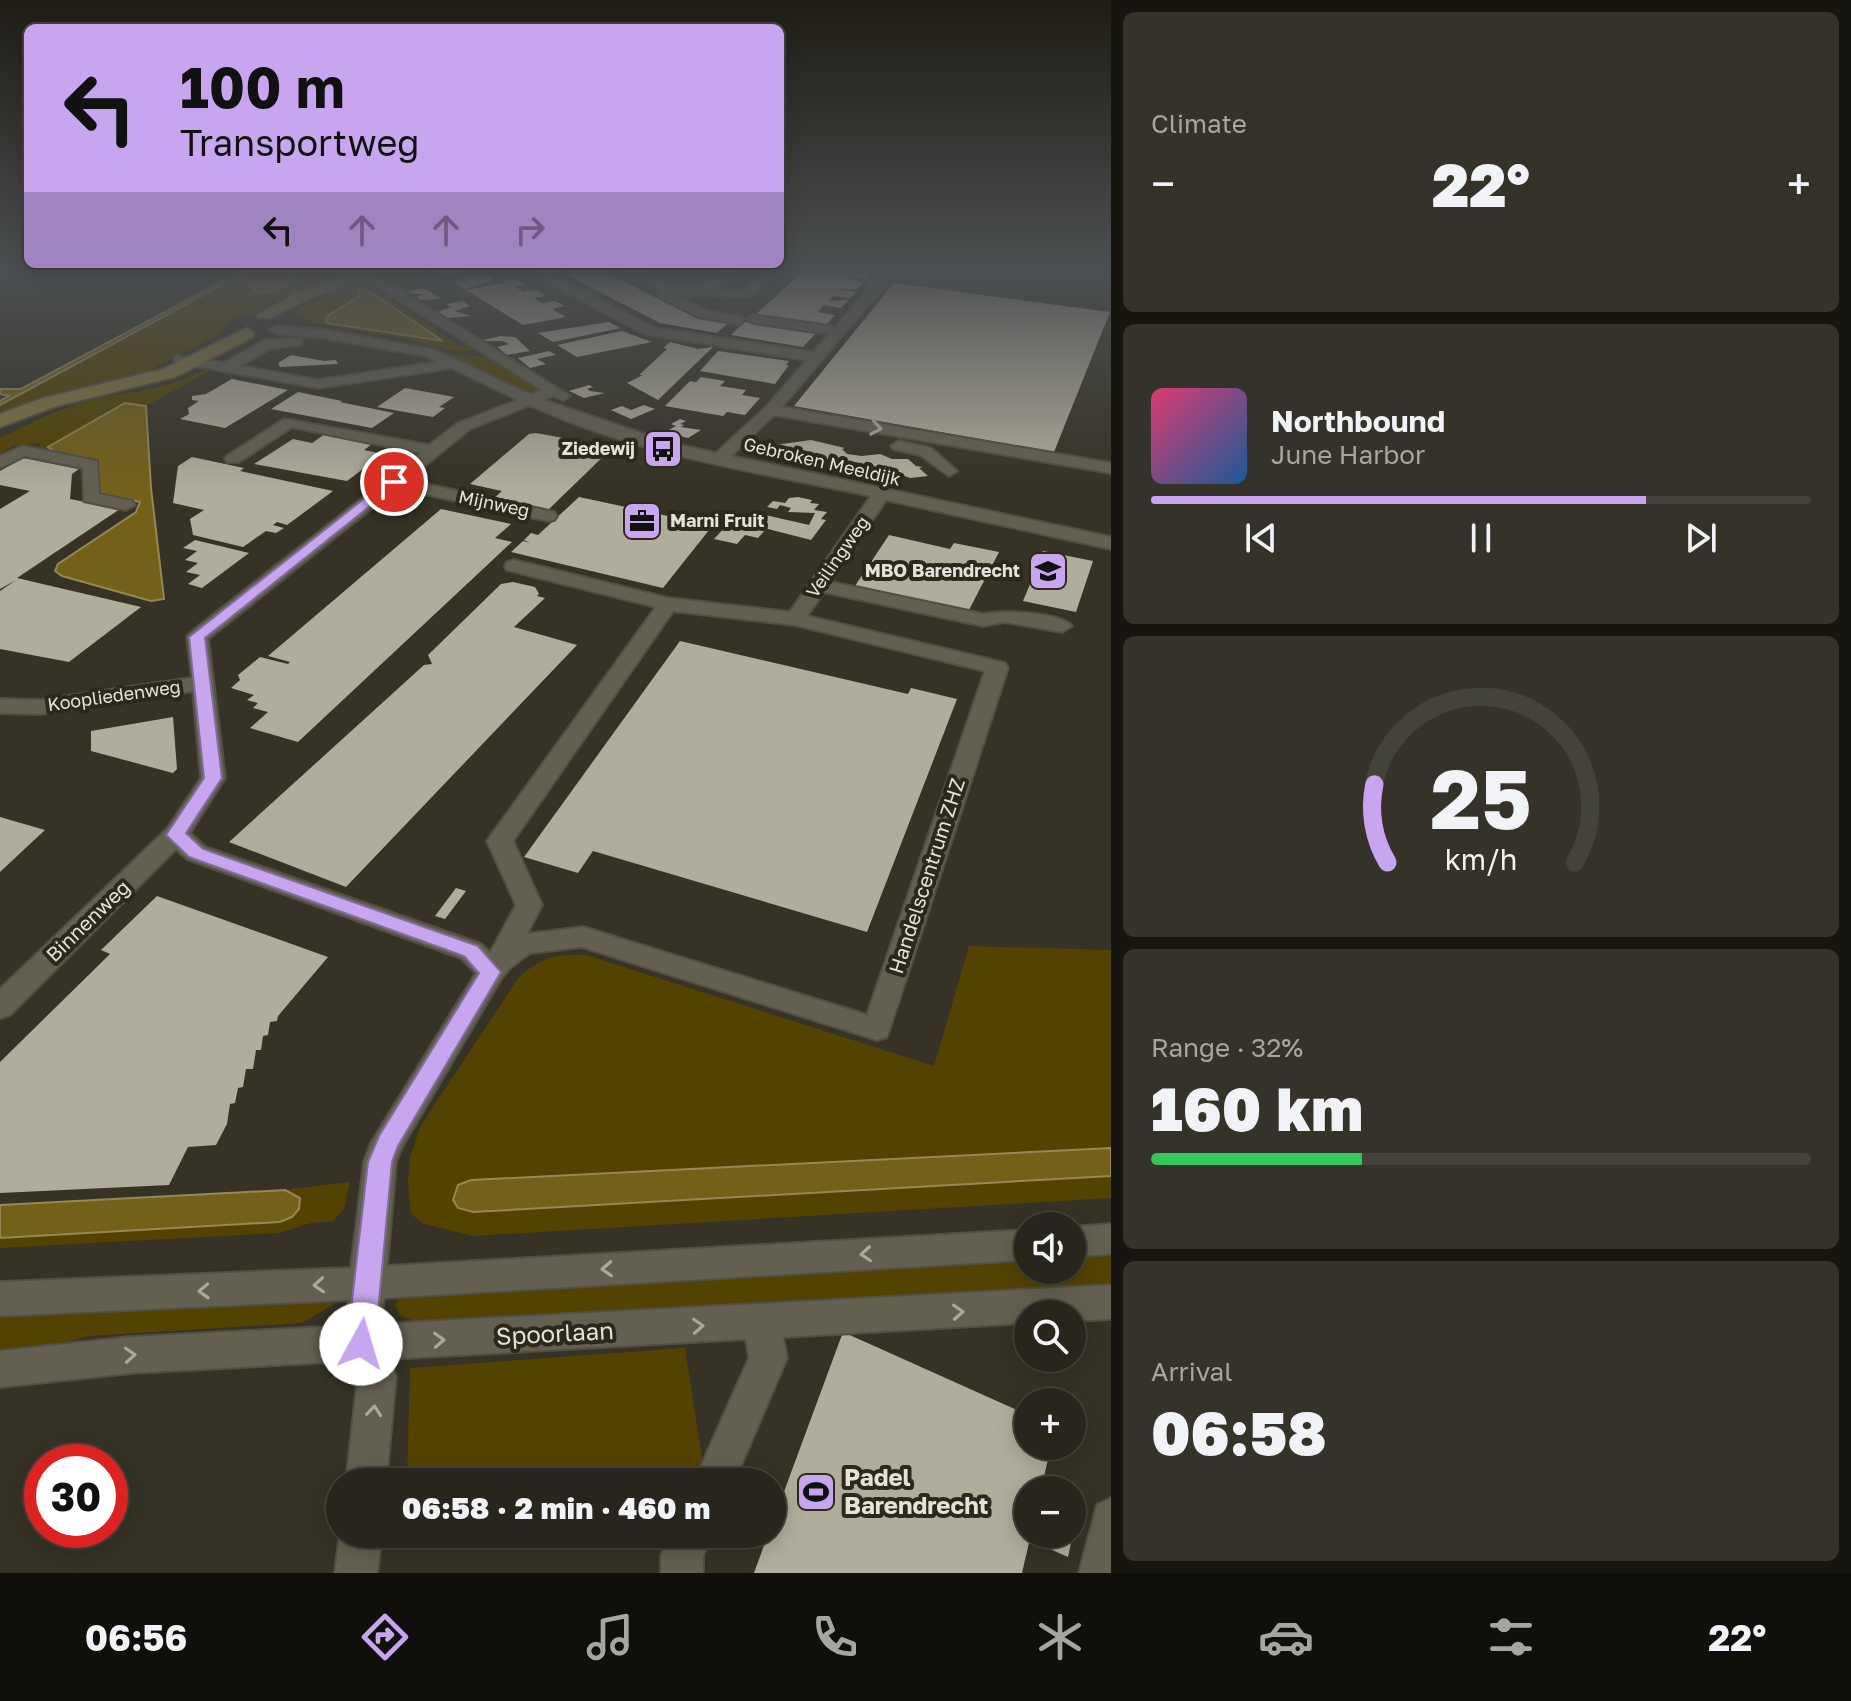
<!DOCTYPE html>
<html lang="en">
<head>
<meta charset="utf-8">
<style>
	body { margin:0; font-family:"Golos Text",sans-serif; background:#343229; color:#f1f3f6; height:100vh; display:flex; flex-direction:column; font-size:30px; white-space:nowrap }
	* { box-sizing:border-box; margin:0 }
	p { font-size:26px; color:#a5a5a3 }
	.icon { flex:none; width:44px; height:44px; fill:none; stroke:currentColor; stroke-width:2; stroke-linecap:round; stroke-linejoin:round }
	.map { position:relative; flex:1; overflow:hidden }
	.panel { display:flex; flex-direction:column; gap:12px; padding:12px; background:#16150f; width:740px }
	.panel>* { flex:none }
	.top-card { position:absolute; left:24px; top:24px; width:760px; height:244px; border-radius:12px; box-shadow:0 4px 20px #0003,0 0 0 2px #44433b; background:#c7a6ef; color:#111; overflow:hidden }
	.tools { position:absolute; left:1014px; top:1212px; display:grid; gap:16px }
	.tools a { display:grid; place-items:center; width:72px; height:72px; border-radius:50%; background:#28261c; box-shadow:0 4px 20px #0003,0 0 0 2px #44433b; font-size:40px }
	.speed { position:absolute; left:24px; top:1444px; display:flex; gap:16px; font-size:40px; font-weight:700; text-align:center }
	.speed>* { display:grid; place-content:center; width:104px; height:104px; border-radius:50%; background:#28261c; box-shadow:0 4px 20px #0003,0 0 0 2px #44433b; line-height:1 }
	.speed .limit { border:12px solid #d22; background:#fff; color:#111 }
	.pin { position:absolute; display:grid; place-items:center; width:68px; height:68px; color:#fff; margin:-34px; border:4px solid #fff; border-radius:50%; box-shadow:0 2px 8px #0007 }
	.me { position:absolute; width:88px; margin:-44px; rotate:6deg; stroke-linejoin:round; filter:drop-shadow(0 0 6px #0008) }
	.turn { display:flex; align-items:center; gap:28px; height:168px; padding:0 24px; font-size:36px }
	.turn .icon { width:104px; height:104px; stroke-width:2.5 }
	.turn b { display:block; font-size:56px; line-height:68px }
	.lanes { display:flex; align-items:center; height:76px; padding:0 24px; background:#0003; justify-content:center; gap:40px; direction:ltr }
	.lanes .off { opacity:.35 }
	.big { font-size:60px; font-weight:800; line-height:1.1 }
	.panel .widget { flex:1; display:flex; flex-direction:column; justify-content:center; gap:12px; min-width:0; padding:0 28px; border-radius:12px; background:#343229 }
	.panel .dial { align-items:center; gap:0 }
	.dial svg { height:208px; overflow:visible; fill:none; stroke:#44433b; stroke-width:7; stroke-linecap:round; text-anchor:middle }
	.dial text { fill:#f1f3f6; stroke:none }
	.song { display:flex; align-items:center; gap:24px }
	.cover { width:96px; height:96px; border-radius:12px; background:linear-gradient(135deg,hsl(340 70% 55%),hsl(210 70% 35%)) }
	.played { height:8px; border-radius:4px; background:linear-gradient(90deg,#c7a6ef 75%,#44433b 75%) }
	.keys { display:flex; justify-content:space-around; direction:ltr }
	.heat { display:flex; justify-content:space-between; align-items:center; font-size:44px; direction:ltr }
	.charge { height:12px; border-radius:6px; background:linear-gradient(90deg,#34c759 32%,#44433b 0) }
	.trip { position:absolute; left:326px; top:1468px; width:460px; height:80px; border-radius:40px; background:#28261c; box-shadow:0 4px 20px #0003,0 0 0 2px #44433b; font-weight:800; line-height:80px; text-align:center }
	.tabs { display:flex; height:128px; justify-content:space-around; align-items:center; background:#100f0b; color:#a5a5a3 }
	.tabs .icon { width:56px; height:56px }
	.tabs .on { color:#c7a6ef }
	.tabs b { font-size:36px; color:#f1f3f6 }
	main { display:flex; flex:1; min-height:0 }
	.map>svg:first-child { display:block }
	.green { fill:#524300 }
	.water { fill:#73611a; stroke:#958854; stroke-width:2 }
	.building { fill:#b1ad9d }
	.lines { fill:none; stroke-linecap:round; stroke-linejoin:round }
	.minor-casing { stroke:#514e42; stroke-width:4 }
	.major-casing { stroke:#514e42; stroke-width:4 }
	.minor { fill:#646051; fill-rule:evenodd }
	.major { fill:#83753e; fill-rule:evenodd }
	.oneway { stroke:#aba89c }
	.route { fill:#c7a6ef; stroke:#816c9b; stroke-width:2 }
	.labels { text-anchor:middle; stroke-width:8; stroke-linejoin:round; paint-order:stroke }
	.far-poi-label { font-size:18px; font-weight:bold; fill:#e5e2da; stroke:#2c281b; text-anchor:end }
	.far-street-label { font-size:18px; fill:#e5e2da; stroke:#2c281b }
	.street-label { font-size:20px; fill:#e5e2da; stroke:#2c281b }
	.near-street-label { font-size:24px; fill:#e5e2da; stroke:#2c281b }
	.near-poi-label { font-size:24px; font-weight:bold; fill:#e5e2da; stroke:#2c281b; text-anchor:start }
</style>
</head>
<body>
<main>
<div class="map">
<svg width="1111" height="1573" viewBox="0 0 1111 1573">
	<rect width="100%" height="100%" fill="#363225"/>
	<g class="green">
		<polygon points="301,267 325,267 327,275 332,278 265,306 269,309 265,312 229,320 220,334 140,375 10,411 0,410 0,405 233,279 295,280"/>
		<polygon points="396,267 434,270 369,280 380,286 372,288 459,345 469,344 477,350 456,352 401,338 313,323 293,311"/>
		<polygon points="425,346 449,353 490,358 544,391 531,394 522,390 452,356"/>
		<path d="M205 370 209 371 146 406 125 403 48 447 59 455 43 452 39 443 13 446 0 454V438C29 424 59 408 91 400 131 391 168 389 205 370Z"/>
		<path d="M969 946 1111 950V1148L471 1180 458 1185 453 1200 473 1212 1111 1176V1198L473 1236 424 1224 411 1214 408 1182 410 1157 421 1125 519 977C543 957 555 954 586 955L934 1066Z"/>
		<polygon points="350,1182 344,1209 333,1221 311,1223 279,1233 0,1248 0,1238 280,1222 299,1209 300,1198 285,1190"/>
		<polygon points="1111,1250 1111,1293 421,1324 400,1315 395,1306 399,1298 409,1291 1028,1255 1028,1270 1072,1270 1072,1253"/>
		<polygon points="334,1298 334,1304 302,1323 90,1336 0,1359 0,1314"/>
		<polygon points="685,1348 704,1470 521,1482 407,1482 410,1368"/>
	</g>
	<g class="water">
		<path d="M249 267H301C293 284 277 292 259 293L246 281 233 279 0 405V401L9 396 0 394V389H21Z"/>
		<polygon points="364,288 443,341 326,323 326,317 361,295 358,291"/>
		<polygon points="125,403 146,406 151,488 164,599 151,601 62,576 55,571 58,564 136,512 140,502 99,493 98,463 59,455 48,447"/>
		<polygon points="1111,1148 1111,1176 473,1212 458,1208 453,1200 458,1185 471,1180"/>
		<polygon points="285,1190 300,1198 299,1209 292,1217 280,1222 0,1238 0,1205"/>
	</g>
	<g class="building">
		<polygon points="441,267 467,267 467,268 443,276 433,270"/>
		<polygon points="573,267 595,267 698,319 728,323 717,333 660,323 563,273 578,270"/>
		<polygon points="808,267 859,267 873,273 867,279 841,277 864,282 858,289 839,289 856,292 850,298 833,296 828,301 848,300 841,308 824,305 818,312 835,315 826,325 755,315"/>
		<polygon points="480,273 495,279 464,289 453,282"/>
		<polygon points="514,278 527,285 515,287 524,292 536,290 546,296 534,298 542,303 555,301 565,306 552,309 566,317 523,325 466,290 507,283 502,280"/>
		<polygon points="894,283 1110,312 1054,452 794,406"/>
		<polygon points="419,289 427,290 442,299 421,300 416,297 425,294 411,294 407,291"/>
		<polygon points="463,301 470,306 455,311 471,316 448,318 438,312 451,307 446,304"/>
		<polygon points="609,322 621,328 553,342 538,333"/>
		<polygon points="744,322 817,332 803,347 731,335"/>
		<polygon points="622,331 652,342 577,357 557,345"/>
		<polygon points="500,336 515,337 530,351 507,355 497,347 509,344 503,341 480,341"/>
		<polygon points="670,342 698,349 713,347 658,400 627,383 643,375 639,375 667,349 663,348"/>
		<polygon points="549,351 556,355 537,359 546,364 530,368 518,358"/>
		<polygon points="718,351 789,361 786,365 789,365 775,384 700,371"/>
		<polygon points="291,355 324,361 336,360 338,364 280,367 278,363"/>
		<polygon points="701,377 725,381 720,386 746,390 742,395 760,398 745,415 727,412 723,416 665,406 690,381 696,382"/>
		<polygon points="232,379 288,390 225,428 180,419 189,414 188,408 199,401 192,400 192,396 206,394"/>
		<polygon points="589,385 593,387 587,389 590,391 605,393 584,398 569,391"/>
		<polygon points="405,388 454,397 439,407 445,408 433,417 377,407"/>
		<polygon points="298,392 342,401 340,402 394,413 372,428 271,409"/>
		<polygon points="644,405 655,409 631,419 611,410 622,406 631,410"/>
		<polygon points="680,419 686,421 680,424 684,425 681,427 701,430 688,438 665,432 676,426 671,424"/>
		<polygon points="536,433 613,447 548,510 493,499 502,491 470,484 529,434"/>
		<polygon points="325,434 372,444 364,450 383,454 347,481 254,464 293,439 312,443"/>
		<polygon points="811,440 845,448 842,449 847,454 862,456 880,454 892,459 908,459 916,466 923,467 919,468 928,476 910,478 897,473 881,473 872,464 864,465 856,462 838,464 826,459 784,453 775,445"/>
		<polygon points="192,457 244,468 240,471 333,491 287,525 277,522 273,525 284,528 276,533 266,531 243,547 193,535 190,519 204,510 173,503 178,466"/>
		<polygon points="23,458 79,469 72,474 70,499 120,509 17,578 141,607 69,662 0,649 0,591 16,580 0,589 0,509 30,491 0,485 0,471"/>
		<polygon points="579,497 668,516 673,511 717,520 663,588 511,552 523,541 530,543 524,540 531,533 538,535"/>
		<polygon points="798,497 812,500 810,503 819,504 814,510 827,512 821,519 826,520 811,540 752,525 761,514 809,525 815,513 788,512 791,508 780,505 777,509 767,507 773,501 785,503 789,498"/>
		<polygon points="441,509 511,524 495,538 512,542 298,742 250,728 268,712 253,708 258,703 247,700 254,695 231,688 240,680 238,675 260,657 288,664 290,662 268,656"/>
		<polygon points="730,522 752,527 765,530 758,538 745,535 737,544 714,539"/>
		<polygon points="889,535 950,549 954,543 999,552 968,612 855,586"/>
		<polygon points="195,540 249,553 202,588 188,584 200,575 186,572 198,563 185,560 197,551 183,548"/>
		<polygon points="1043,551 1093,561 1076,612 1023,601 1036,570 1032,569 1033,564 1038,564"/>
		<polygon points="513,582 535,587 539,594 537,596 545,598 514,627 577,645 346,887 229,842 424,665 432,664 428,655 501,584"/>
		<polygon points="680,641 908,694 911,688 957,699 867,932 593,851 578,873 524,857"/>
		<polygon points="173,717 177,769 173,773 91,751 91,731"/>
		<polygon points="0,817 45,830 0,872"/>
		<polygon points="456,888 466,891 445,919 435,916"/>
		<polygon points="157,896 328,957 278,1016 277,1021 270,1022 268,1035 263,1036 261,1050 256,1050 253,1069 246,1069 243,1087 238,1088 235,1103 230,1104 227,1124 216,1145 188,1147 169,1185 0,1193 0,1062 110,954 101,950"/>
		<polygon points="843,1332 1028,1415 1028,1446 1051,1446 1041,1490 1028,1490 1028,1534 1031,1534 1022,1573 754,1573 768,1534 772,1534 772,1524"/>
		<polygon points="1043,1534 1073,1534 1068,1557 1041,1545"/>
	</g>
	<g class="lines">
		<g class="minor-casing">
			<g id="minor">
				<path d="M324 267H337L363 282C351 290 332 278 324 267Z"/>
				<path d="M544 267H559L551 274 654 328 813 352 829 334 753 323 746 319 753 315 836 327 887 267H900L782 407 1111 463V473L774 415 731 456 1111 537V549L886 500 831 582 983 614C1002 610 1059 612 1072 626L1062 632 1004 622 983 626 824 592 807 616 1005 663 1008 668 887 1037 877 1040 582 947 530 953 510 968 501 979 402 1147 396 1162 387 1266 1028 1230V1260L384 1298 381 1324 1111 1285V1319L1072 1321V1314H1028V1323L783 1337 787 1358 734 1482H694L749 1358 746 1339 388 1359 396 1376 386 1482H346L358 1377 350 1361 131 1373 0 1387V1351L131 1337 345 1326 348 1300 0 1316V1282L351 1268 364 1162 371 1143 476 973 461 958 187 859 176 849 10 1015 0 1018V989L167 829 201 778 193 691 40 714 0 713V699L40 700 192 678 187 637 190 633 420 453 292 427 239 462H227L225 459 227 456 284 419 429 445 458 423 518 400 452 368 318 388 179 363 174 362V356L224 363 263 341 297 338 302 339V345L271 348 240 366 318 380 438 362 426 356 324 338 276 334 269 330 276 326 324 330 435 350 531 395 542 390 371 282 369 279 375 275 570 396 563 400 553 396 543 400 670 443 716 453 766 407 807 360 645 334 538 277V271ZM530 405C636 455 758 472 871 496L790 612 668 598 514 560 507 562 505 566 507 570 656 607 487 841 516 905 490 953 481 944 205 847 190 833 225 778 208 639 397 488 548 521 554 520 557 516 554 512 407 480 470 429ZM673 611 795 625 985 671 867 1015 583 927 527 934 542 905 513 841Z"/>
				<polygon points="619,267 635,267 676,287 701,288 724,267 738,267 715,289 744,290 770,267 784,267 751,297 674,295 708,311 742,317 742,323 737,324 699,317 661,298 659,295 665,291"/>
				<polygon points="1102,267 1111,267 1111,276 1107,275"/>
				<polygon points="899,441 931,448 957,471 949,476 920,455 893,449 891,446"/>
				<polygon points="23,446 97,461 99,494 132,501 135,505 126,510 84,501 83,468 25,456 0,468 0,456"/>
				<polygon points="1111,1224 1111,1254 1072,1257 1072,1227"/>
				<polygon points="1111,1498 1111,1573 1079,1573 1097,1505"/>
				<polygon points="340,1534 382,1534 377,1573 335,1573"/>
				<polygon points="670,1534 712,1534 703,1556 703,1573 661,1573 661,1556"/>
			</g>
		</g>
		<g class="major-casing">
			<g id="major">
				<polygon points="370,267 393,267 312,297 270,318 258,318 256,315 300,291"/>
				<polygon points="247,328 255,333 253,337 175,377 57,406 0,427 0,414 43,398 163,369"/>
			</g>
		</g>
		<use href="#minor" class="minor"/>
		<use href="#major" class="major"/>
	</g>
	<defs><path id="oneway-chevron" d="M-2-3.5L2.5 0L-2 3.5" fill="none" stroke-width="1.6" stroke-linecap="round" stroke-linejoin="round" transform="scale(2)"/></defs>
	<g class="oneway">
		<use href="#oneway-chevron" transform="translate(876 428) rotate(10)"/>
		<use href="#oneway-chevron" transform="translate(866 1254) rotate(176)"/>
		<use href="#oneway-chevron" transform="translate(607 1269) rotate(177)"/>
		<use href="#oneway-chevron" transform="translate(319 1285) rotate(176)"/>
		<use href="#oneway-chevron" transform="translate(204 1291) rotate(178)"/>
		<use href="#oneway-chevron" transform="translate(958 1312) rotate(-3)"/>
		<use href="#oneway-chevron" transform="translate(698 1326) rotate(-3)"/>
		<use href="#oneway-chevron" transform="translate(439 1340) rotate(-3)"/>
		<use href="#oneway-chevron" transform="translate(130 1355) rotate(-4)"/>
		<use href="#oneway-chevron" transform="translate(374 1411) rotate(-84)"/>
	</g>
	<linearGradient id="sky" x2="0" y2="1"><stop stop-color="#1e1c14"/><stop offset="0.55" stop-color="#4c4f51"/><stop offset="1" stop-color="#4c4f51" stop-opacity="0"/></linearGradient>
	<rect width="1111" height="488" fill="url(#sky)"/>
	<polygon class="route" points="389,479 400,482 205,638 222,778 186,833 203,849 478,946 501,972 398,1146 392,1162 375,1344 371,1354 361,1358 351,1354 347,1344 368,1162 379,1136 479,973 464,956 189,857 166,835 204,778 189,637"/>
	<defs>
		<g id="bus-square" transform="scale(2)"><rect x="-9" y="-9" width="18" height="18" rx="4" fill="#c7a6ef" stroke="#2c281b"/><path d="M-5-6H5V4H4V6H2V4H-2V6H-4V4H-5ZM-3.5-4V0h7V-4ZM-3.5 1.2v1.5H-2V1.2ZM2 1.2v1.5H3.5V1.2Z" fill="#111"/></g>
		<g id="office-square" transform="scale(2)"><rect x="-9" y="-9" width="18" height="18" rx="4" fill="#c7a6ef" stroke="#2c281b"/><path d="M-6-3h4V-5.5h4V-3h4V5H-6ZM-1-4.5V-3h2v-1.5ZM-6 0V1H6V0Z" fill="#111"/></g>
		<g id="university-square" transform="scale(2)"><rect x="-9" y="-9" width="18" height="18" rx="4" fill="#c7a6ef" stroke="#2c281b"/><path d="M0-5L7-2L0 1L-7-2ZM-4 1L0 2.5L4 1V4Q0 6-4 4Z" fill="#111"/></g>
		<g id="stadium-square" transform="scale(2)"><rect x="-9" y="-9" width="18" height="18" rx="4" fill="#c7a6ef" stroke="#2c281b"/><path d="M0-5a6.5 5 0 1 0 0 10a6.5 5 0 1 0 0-10ZM-3.5-1.8h7v3.6h-7Z" fill="#111"/></g>
	</defs>
	<g fill-rule="evenodd">
		<use href="#bus-square" x="663" y="449"/>
		<use href="#office-square" x="642" y="521"/>
		<use href="#university-square" x="1048" y="571"/>
		<use href="#stadium-square" x="816" y="1492"/>
	</g>
	<g class="labels">
		<g class="far-poi-label">
			<text x="635" y="455">Ziedewij</text>
			<text x="670" y="527" text-anchor="start">Marni Fruit</text>
			<text x="1020" y="577">MBO Barendrecht</text>
		</g>
		<g class="far-street-label">
			<text transform="translate(822 462) rotate(13)" y="6">Gebroken Meeldijk</text>
			<text transform="translate(494 504) rotate(12)" y="6">Mijnweg</text>
			<text transform="translate(838 557) rotate(-55)" y="6">Veilingweg</text>
			<text transform="translate(114 696) rotate(-8)" y="6">Koopliedenweg</text>
		</g>
		<g class="street-label">
			<text transform="translate(927 876) rotate(-72)" y="7">Handelscentrum ZHZ</text>
			<text transform="translate(88 921) rotate(-44)" y="7">Binnenweg</text>
		</g>
		<g class="near-street-label">
			<text transform="translate(555 1334) rotate(-3)" y="8">Spoorlaan</text>
		</g>
		<g class="near-poi-label">
			<text x="844" y="1486">Padel<tspan x="844" dy="28">Barendrecht</tspan></text>
		</g>
	</g>
</svg>
<div class="tools">
<a><svg class="icon" aria-label="sound" viewBox="0 0 24 24"><path d="M4 9h4l5-4v14l-5-4H4zM17 9q2 3 0 6"/></svg></a>
<a><svg class="icon" aria-label="search" viewBox="0 0 24 24"><circle cx="10" cy="10" r="6"/><path d="M15 15l6 6"/></svg></a>
<a>+</a>
<a>−</a>
</div>
<div class="speed"><div class="limit">30</div></div>
<div class="pin" style="left:394px;top:482px;background:#d93025"><svg class="icon" aria-label="arrive" viewBox="0 0 24 24"><path d="M6 21V4h12l-3 4 3 4H6"/></svg></div>
<svg class="me" style="left:361px;top:1344px" viewBox="-20 -20 40 40"><circle r="19" fill="#fff"/><path d="M0-13L10 11 0 6-10 11z" fill="#c7a6ef"/></svg>
<div class="trip">06:58 · 2 min · 460 m</div>
<div class="top-card">
<div class="turn"><svg class="icon" aria-label="left" viewBox="0 0 24 24"><path d="M17 20v-9H6M10 6l-5 5 5 5"/></svg><div><b>100 m</b>Transportweg</div></div>
<div class="lanes"><svg class="icon" aria-label="left" viewBox="0 0 24 24"><path d="M17 20v-9H6M10 6l-5 5 5 5"/></svg><svg class="icon off" aria-label="ahead" viewBox="0 0 24 24"><path d="M12 20V5M6 11l6-6 6 6"/></svg><svg class="icon off" aria-label="ahead" viewBox="0 0 24 24"><path d="M12 20V5M6 11l6-6 6 6"/></svg><svg class="icon off" aria-label="right" viewBox="0 0 24 24"><path d="M7 20v-9h11M14 6l5 5-5 5"/></svg></div>
</div>
</div>
<section class="panel">
<div class="widget"><p>Climate</p>
<div class="heat"><a>−</a><b class="big">22°</b><a>+</a></div>
</div>
<div class="widget">
<div class="song"><i class="cover"></i><div><b>Northbound</b><p>June Harbor</p></div></div>
<div class="played"></div>
<div class="keys"><svg class="icon" aria-label="previous" viewBox="0 0 24 24"><path d="M18 5L8 12l10 7zM5 5v14"/></svg><svg class="icon" aria-label="pause" viewBox="0 0 24 24"><path d="M8 5v14M16 5v14"/></svg><svg class="icon" aria-label="next" viewBox="0 0 24 24"><path d="M6 5l10 7-10 7zM19 5v14"/></svg></div>
</div>
<div class="widget dial"><svg viewBox="0 0 100 80">
<path d="M14 69A42 42 0 1 1 86 69"/>
<path d="M14 69A42 42 0 0 1 9 39" stroke="#c7a6ef"/>
<text x="50" y="56" font-size="32" font-weight="700">25</text>
<text x="50" y="72" font-size="11">km/h</text>
</svg></div>
<div class="widget"><p>Range · 32%</p><b class="big">160 km</b><div class="charge"></div></div>
<div class="widget"><p>Arrival</p><b class="big">06:58</b></div>
</section>
</main>
<nav class="tabs">
<b>06:56</b>
<svg class="icon on" aria-label="directions" viewBox="0 0 24 24"><path d="M12 3l9 9-9 9-9-9zM9 14v-3h6M13 9l2 2-2 2"/></svg>
<svg class="icon" aria-label="music" viewBox="0 0 24 24"><path d="M9 18V5l10-2v13"/><circle cx="6" cy="18" r="3"/><circle cx="16" cy="16" r="3"/></svg>
<svg class="icon" aria-label="phone" viewBox="0 0 24 24"><path d="M5 4h4l2 5-3 2q2 4 5 5l2-3 5 2v4C11 20 4 13 5 4z"/></svg>
<svg class="icon" aria-label="climate" viewBox="0 0 24 24"><path d="M12 3v18M4 7l16 10M4 17L20 7"/></svg>
<svg class="icon" aria-label="car" viewBox="0 0 24 24"><path d="M5 17H2v-5l4-1 3-4h7l3 4 3 1v5h-3M9 17h6M6 11h13"/><circle cx="7" cy="17" r="2"/><circle cx="17" cy="17" r="2"/></svg>
<svg class="icon" aria-label="filters" viewBox="0 0 24 24"><path d="M4 7h16M4 17h16"/><circle cx="9" cy="7" r="2"/><circle cx="15" cy="17" r="2"/></svg>
<b>22°</b>
</nav>
</body>
</html>
